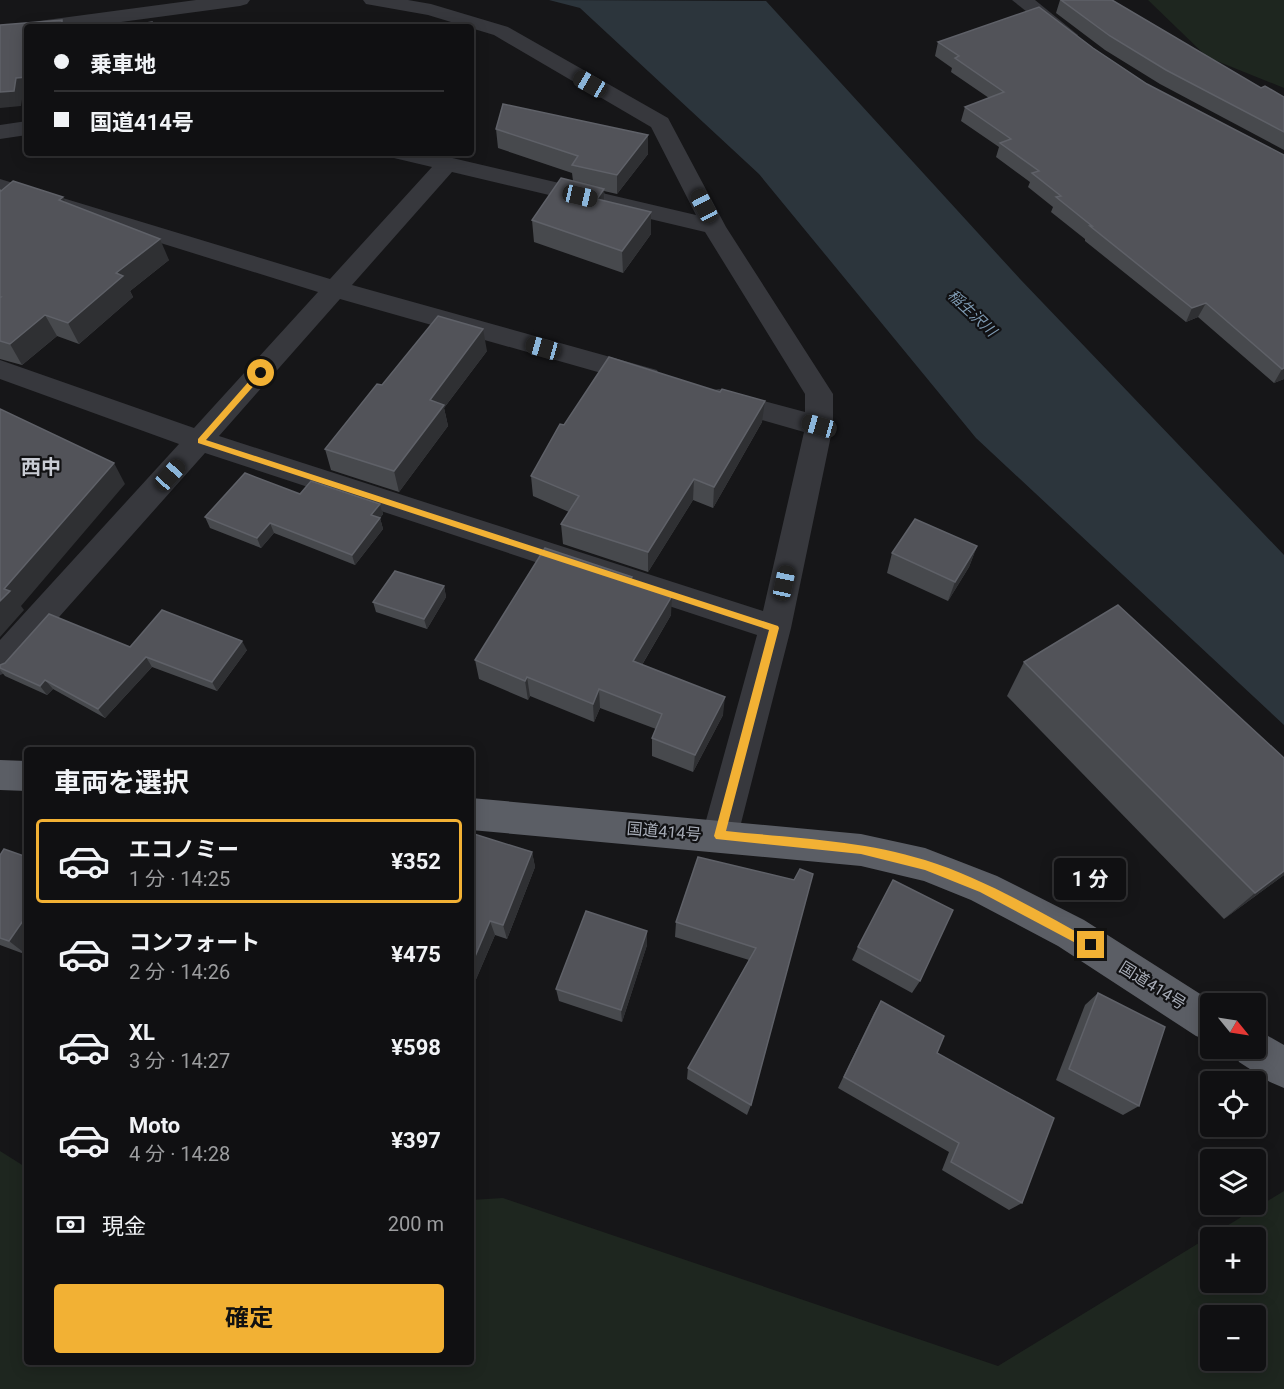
<!DOCTYPE html>
<html lang="ja">
<meta charset="utf-8">
<style>
body{margin:0;font-family:Roboto,"Noto Sans JP",sans-serif;background:#1e1e20;color:#f1f3f6;height:100vh;display:flex;flex-direction:column;font-size:22px;white-space:nowrap}
*{box-sizing:border-box;margin:0}
p{font-size:20px;color:#9c9d9f}
.icon{flex:none;width:33px;height:33px;fill:none;stroke:currentColor;stroke-width:2;stroke-linecap:round;stroke-linejoin:round}
.map{position:relative;flex:1;overflow:hidden}
.sheet{position:absolute;left:24px;top:747px;width:450px;height:618px;display:flex;flex-direction:column;background:#101012;border-radius:6px;box-shadow:0 3px 15px #0003,0 0 0 2px #303032}
.sheet>*{flex:none}
.banner{position:absolute;left:24px;top:24px;width:450px;height:132px;border-radius:6px;box-shadow:0 3px 15px #0003,0 0 0 2px #303032;display:grid;align-content:center;height:132px;padding:0 30px;background:#101012}
.needle{width:39px;rotate:120deg}
.buttons{position:absolute;left:1200px;top:993px;display:grid;gap:12px}
.buttons a{display:grid;place-items:center;width:66px;height:66px;border-radius:6px;background:#101012;box-shadow:0 3px 15px #0003,0 0 0 2px #303032;font-size:30px}
.end{position:absolute;width:27px;height:27px;margin:-14px;border:8px solid #f2b134;background:#111;box-shadow:0 0 0 3px #111}
.from{border-radius:50%}
.bubble{position:absolute;height:42px;border-radius:6px;background:#101012;box-shadow:0 3px 15px #0003,0 0 0 2px #303032;font-size:20px;font-weight:700;line-height:42px;text-align:center}
.car{position:absolute;width:18px;height:36px;margin:-18px -9px;border-radius:8px;box-shadow:0 0 4px 2px #0007;background:linear-gradient(#222 24%,#8ab4d8 0 40%,#222 0 76%,#8ab4d8 0 86%,#222 0)}
.banner b{display:flex;align-items:center;gap:21px;height:57px;font-size:22px}
.banner b+b{border-top:2px solid #303032}
.banner i{width:15px;height:15px;background:#f1f3f6}
ul{padding:0;list-style:none}
li{display:flex;align-items:center;gap:18px;height:84px;margin:0 12px 9px;padding:0 18px;border:3px solid transparent;border-radius:6px}
li div{flex:1}
li b{display:block;font-size:22px}
li em{font-style:normal;font-weight:700}
li.active{border-color:#f2b134}
li>.icon{width:54px;height:54px;stroke-width:1.5}
h2{padding:0 30px;font-size:27px;line-height:72px}
.pay{display:flex;align-items:center;gap:15px;height:66px;padding:0 30px;font-size:22px}
.pay p{margin-inline-start:auto}
.action{display:flex;gap:12px;margin-top:auto;padding:12px 30px}
.action a{flex:1;height:69px;border-radius:6px;background:#f2b134;color:#111;font-size:24px;font-weight:700;line-height:69px;text-align:center}
.map>svg:first-child{display:block}
.green{fill:#1e261f;fill-rule:evenodd}
.water{fill:#2c353c}
.lines{fill:none;stroke-linecap:round;stroke-linejoin:round}
.minor{fill:#37383d;fill-rule:evenodd}
.tertiary{fill:#37383d;fill-rule:evenodd}
.trunk{fill:#5b5e65;fill-rule:evenodd}
.wall{fill:#47494d}
.shaded-wall{fill:#2f3033}
.building{fill:#525359;stroke:#5f6168;stroke-width:1.5}
.route{fill:#f2b134}
.labels{text-anchor:middle;stroke-width:4.5;stroke-linejoin:round;paint-order:stroke}
.far-water-label{font-size:15px;font-style:italic;fill:#7f9bb3;stroke:#111113}
.street-label{font-size:16px;fill:#a8adb8;stroke:#111113}
.quarter-label{font-size:20px;font-weight:bold;fill:#c9ccd4;stroke:#111113}
</style>
<div class="map">
<svg width="1284" height="1389" viewBox="0 0 1284 1389">
<rect width="100%" height="100%" fill="#161618"/>
<g class="green">
<polygon points="1148,0 1284,0 1284,88 1207,57"/>
<path d="M 0,1151 L 27,1168 L 27,1362 L 471,1362 L 471,1200 L 503,1198 L 998,1366 L 1284,1191 L 1284,1389 L 0,1389 ZM 1210,1238 L 1256,1238 L 1256,1282 L 1210,1282 ZM 1210,1316 L 1256,1316 L 1256,1360 L 1210,1360 Z"/>
</g>
<polygon class="water" points="549,0 766,1 1020,279 1284,555 1284,725 976,438 759,174 580,8"/>
<g class="lines">
<g class="minor">
<polygon points="196,0 250,0 247,4 240,6 84,27 29,27 32,23 39,21"/>
<path d="M 363,0 L 408,0 L 431,4 L 508,27 L 668,118 L 726,227 L 833,394 L 833,426 L 791,628 L 738,835 L 733,846 L 720,851 L 707,846 L 702,835 L 757,635 L 205,453 L 11,671 L 0,675 L 0,640 L 179,444 L 0,379 L 0,360 L 194,428 L 318,292 L 0,193 L 0,179 L 330,279 L 432,167 L 394,158 L 391,153 L 431,153 L 696,215 L 651,127 L 494,35 L 428,15 L 366,4 ZM 452,172 L 705,232 L 805,394 L 805,412 L 719,389 L 709,391 L 705,398 L 709,405 L 804,432 L 763,611 L 219,436 L 340,299 L 647,386 L 657,384 L 660,377 L 657,370 L 352,285 Z"/>
<polygon points="27,121 27,135 0,139 0,125"/>
</g>
<polygon class="tertiary" points="1012,0 1035,0 1078,35 1075,39 1061,39"/>
<g class="trunk">
<polygon points="0,760 27,761 27,791 0,790"/>
<polygon points="471,798 861,834 925,848 997,876 1084,920 1216,1004 1210,1004 1210,1041 1196,1036 1058,946 971,900 924,881 861,866 471,830"/>
<polygon points="1256,1029 1284,1045 1284,1088 1270,1082 1239,1062 1233,1048 1256,1048"/>
</g>
</g>
<g class="wall">
<polygon points="1060,0 1112,0 1261,88 1284,97 1284,150 1160,84 1105,50 1056,13"/>
<polygon points="938,42 1093,48 1147,84 1282,155 1284,379 1274,383 1198,317 1186,322 1085,241 1085,239 1051,212 1053,207 1028,187 1030,182 996,157 999,147 961,121 965,107 989,98 951,72 952,68 935,56"/>
<polygon points="496,129 648,135 648,154 617,194 604,191 605,201 651,212 651,234 623,273 534,242 532,220 573,181 572,173 498,148"/>
<polygon points="0,190 66,203 169,260 130,291 133,297 79,344 57,336 22,365 0,359"/>
<polygon points="487,351 444,408 448,426 399,492 331,470 325,449 382,385"/>
<polygon points="762,422 713,508 693,500 648,572 563,544 561,524 569,512 533,496 531,476 564,425"/>
<polygon points="300,494 380,504 383,514 380,518 383,529 355,565 274,533 261,548 210,528 205,517"/>
<polygon points="977,546 969,567 948,601 887,573 892,553"/>
<polygon points="632,581 671,615 642,665 723,715 693,772 652,756 652,738 656,729 600,708 594,722 530,696 528,700 479,679 475,660"/>
<polygon points="444,586 446,597 427,629 376,612 373,602"/>
<polygon points="130,647 247,650 217,691 152,667 105,718 53,689 47,695 5,676 0,670 0,665"/>
<polygon points="1024,662 1284,758 1284,875 1224,919 1007,696"/>
<polygon points="471,841 532,852 535,867 507,939 495,935 471,991"/>
<polygon points="0,855 27,857 27,955 0,945"/>
<polygon points="794,880 751,1105 747,1115 687,1079 688,1068 749,960 675,937 676,922"/>
<polygon points="647,931 647,945 622,1022 559,1001 556,989"/>
<polygon points="858,947 920,981 912,993 852,960"/>
<polygon points="1098,993 1139,1106 1123,1115 1056,1080 1085,1005"/>
<polygon points="881,1001 937,1053 1022,1203 1009,1210 942,1170 949,1152 838,1088 874,1013"/>
</g>
<g class="shaded-wall">
<polygon points="27,77 27,93 23,93 21,106 0,108 0,92 16,78"/>
<polygon points="648,135 648,154 617,194 617,175"/>
<polygon points="604,189 605,211 597,199"/>
<polygon points="63,197 73,218 59,200"/>
<polygon points="651,212 651,234 623,273 622,251"/>
<polygon points="160,239 169,260 130,291 133,297 79,344 68,323 116,273"/>
<polygon points="1206,303 1198,317 1186,322 1192,308"/>
<polygon points="45,315 57,336 22,365 10,344"/>
<polygon points="483,329 487,351 444,408 448,426 399,492 394,471 430,400"/>
<polygon points="1284,368 1284,379 1274,383 1282,369"/>
<polygon points="765,401 762,422 713,508 714,487"/>
<polygon points="114,463 125,484 21,606 24,610 0,637 0,601 4,589"/>
<polygon points="694,479 693,500 648,572 648,552"/>
<polygon points="380,504 383,514 375,525 380,518 383,529 355,565 352,555 371,515"/>
<polygon points="270,523 274,533 261,548 257,538"/>
<polygon points="977,546 969,567 948,601 955,582"/>
<polygon points="444,586 446,597 427,629 424,619"/>
<polygon points="672,596 671,615 633,680 633,661"/>
<polygon points="242,641 247,650 217,691 212,682"/>
<polygon points="146,657 152,667 105,718 98,709"/>
<polygon points="527,677 530,696 528,700 525,681"/>
<polygon points="45,680 53,689 47,695 40,686"/>
<polygon points="599,689 600,708 594,722 593,704"/>
<polygon points="725,697 723,715 693,772 695,755"/>
<polygon points="532,852 535,867 507,939 503,925"/>
<polygon points="1284,871 1284,875 1224,919 1255,893"/>
<polygon points="27,915 27,955 9,941"/>
<polygon points="490,921 495,935 471,991 471,966"/>
<polygon points="647,931 647,945 622,1022 621,1010"/>
</g>
<g class="building">
<polygon points="1061,0 1112,0 1261,88 1265,86 1284,97 1284,132 1166,70 1110,36"/>
<polygon points="1039,7 1093,48 1147,84 1284,155 1284,368 1282,369 1206,303 1192,308 1090,226 1092,226 1056,197 1061,196 1032,173 1039,171 1000,143 1011,139 965,107 1004,92 955,58 959,56 938,42"/>
<polygon points="62,20 62,27 27,27 27,77 16,78 14,91 0,92 0,25"/>
<polygon points="152,22 152,27 119,27"/>
<polygon points="503,104 648,135 617,175 572,165 578,156 496,129"/>
<polygon points="561,178 604,189 597,199 651,212 622,251 532,220"/>
<polygon points="13,181 63,197 59,200 160,239 116,273 123,276 68,323 45,315 10,344 0,341 0,298 1,297 0,297 0,190 1,191"/>
<polygon points="438,316 483,329 430,400 444,405 394,471 325,449 377,384 382,385"/>
<polygon points="609,357 720,392 722,389 765,401 714,487 694,479 648,552 561,524 579,496 531,476 560,424 564,425"/>
<polygon points="0,409 114,463 4,589 10,591 0,601"/>
<polygon points="245,473 300,494 311,481 380,504 371,515 380,518 352,555 270,523 257,538 205,517"/>
<polygon points="915,519 977,546 955,582 892,553"/>
<polygon points="545,548 632,577 630,580 672,596 633,661 725,697 695,755 652,738 662,714 599,689 593,704 527,677 525,681 475,660"/>
<polygon points="395,571 444,586 424,619 373,602"/>
<polygon points="1118,605 1284,758 1284,871 1255,893 1024,662"/>
<polygon points="162,610 242,641 212,682 146,657 98,709 45,680 40,686 0,668 0,665 5,663 49,614 130,647"/>
<polygon points="474,834 532,852 503,925 490,921 471,966 471,841"/>
<polygon points="4,849 27,857 27,915 9,941 0,938 0,855"/>
<polygon points="698,857 794,880 800,869 813,874 751,1105 688,1068 756,948 676,922"/>
<polygon points="893,880 953,910 920,981 858,947"/>
<polygon points="586,911 647,931 621,1010 556,989"/>
<polygon points="1098,993 1165,1027 1139,1106 1069,1069"/>
<polygon points="881,1001 944,1036 937,1053 1054,1118 1022,1203 951,1162 959,1143 844,1077"/>
</g>
<path class="route" d="M 258,371 L 265,373 L 206,440 L 778,626 L 779,628 L 726,831 C 792,838 861,840 925,860 C 985,879 1040,912 1095,942 L 1095,949 L 1087,949 L 980,892 L 925,870 L 861,854 L 716,839 L 714,836 L 769,630 L 198,443 L 198,439 Z"/>
<g class="labels">
<g class="far-water-label">
<text transform="translate(972 313) rotate(43)" y="5">稲生沢川</text>
</g>
<g class="street-label">
<text transform="translate(664 831) rotate(5)" y="6">国道414号</text>
<text transform="translate(1153 985) rotate(32)" y="6">国道414号</text>
</g>
<g class="quarter-label">
<text x="41" y="474">西中</text>
</g>
</g>
</svg>
<div class="buttons">
<a><svg class="needle" viewBox="-14 -14 28 28"><path d="M0-13l5 13h-10z" fill="#e53935"/><path d="M0 13l5-13h-10z" fill="#9c9d9f"/></svg></a>
<a><svg class="icon" aria-label="locate" viewBox="0 0 24 24"><circle cx="12" cy="12" r="6"/><path d="M12 2v4M12 18v4M2 12h4M18 12h4"/></svg></a>
<a><svg class="icon" aria-label="layers" viewBox="0 0 24 24"><path d="M12 4l9 5-9 5-9-5zM3 14l9 5 9-5"/></svg></a>
<a>+</a>
<a>−</a>
</div>
<i class="end from" style="left:261px;top:373px"></i>
<i class="end" style="left:1091px;top:945px"></i>
<div class="bubble" style="left:1054px;top:858px;width:72px">1 分</div>
<i class="car" style="left:590px;top:84px;rotate:300deg"></i>
<i class="car" style="left:580px;top:196px;rotate:103deg"></i>
<i class="car" style="left:704px;top:206px;rotate:332deg"></i>
<i class="car" style="left:543px;top:348px;rotate:286deg"></i>
<i class="car" style="left:819px;top:426px;rotate:286deg"></i>
<i class="car" style="left:170px;top:475px;rotate:42deg"></i>
<i class="car" style="left:784px;top:583px;rotate:12deg"></i>
<div class="banner">
<b><i class="from"></i>乗車地</b>
<b><i></i>国道414号</b>
</div>
<section class="sheet">
<h2>車両を選択</h2>
<ul>
<li class="active"><svg class="icon" aria-label="car" viewBox="0 0 24 24"><path d="M5 17H2v-5l4-1 3-4h7l3 4 3 1v5h-3M9 17h6M6 11h13"/><circle cx="7" cy="17" r="2"/><circle cx="17" cy="17" r="2"/></svg><div><b>エコノミー</b><p>1 分 · 14:25</p></div><em>¥352</em></li>
<li><svg class="icon" aria-label="car" viewBox="0 0 24 24"><path d="M5 17H2v-5l4-1 3-4h7l3 4 3 1v5h-3M9 17h6M6 11h13"/><circle cx="7" cy="17" r="2"/><circle cx="17" cy="17" r="2"/></svg><div><b>コンフォート</b><p>2 分 · 14:26</p></div><em>¥475</em></li>
<li><svg class="icon" aria-label="car" viewBox="0 0 24 24"><path d="M5 17H2v-5l4-1 3-4h7l3 4 3 1v5h-3M9 17h6M6 11h13"/><circle cx="7" cy="17" r="2"/><circle cx="17" cy="17" r="2"/></svg><div><b>XL</b><p>3 分 · 14:27</p></div><em>¥598</em></li>
<li><svg class="icon" aria-label="car" viewBox="0 0 24 24"><path d="M5 17H2v-5l4-1 3-4h7l3 4 3 1v5h-3M9 17h6M6 11h13"/><circle cx="7" cy="17" r="2"/><circle cx="17" cy="17" r="2"/></svg><div><b>Moto</b><p>4 分 · 14:28</p></div><em>¥397</em></li>
</ul>
<div class="pay"><svg class="icon" aria-label="cash" viewBox="0 0 24 24"><path d="M3 7h18v10H3z"/><circle cx="12" cy="12" r="2"/></svg>現金<p>200 m</p></div>
<div class="action"><a>確定</a></div>
</section>
</div>
